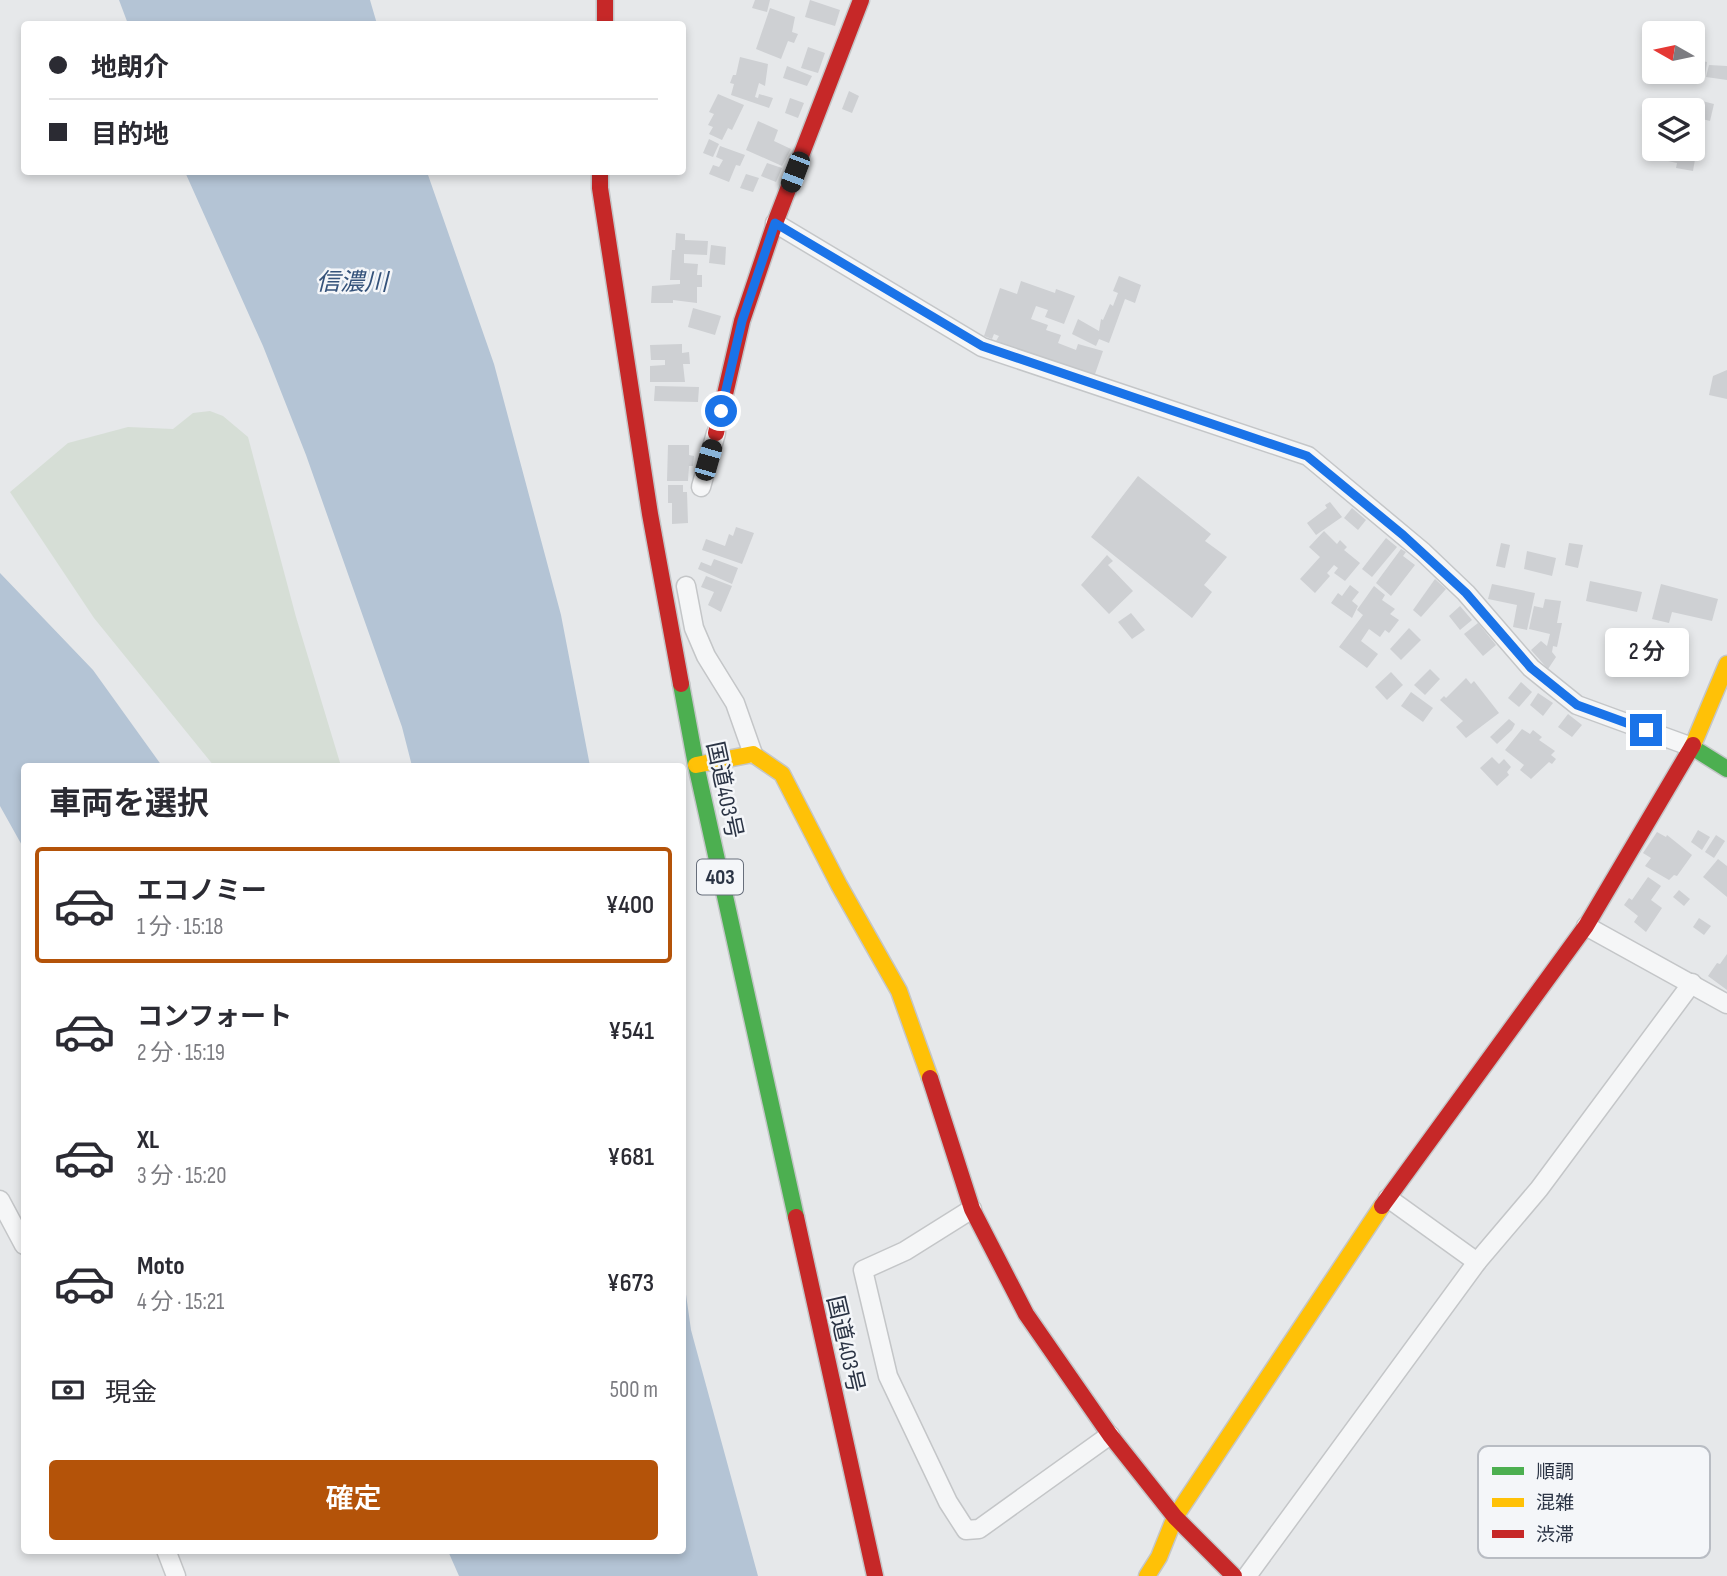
<!DOCTYPE html>
<html lang="ja">
<meta charset="utf-8">
<style>
body{margin:0;font-family:"Sofia Sans Condensed","Noto Sans JP",sans-serif;background:#f7f7f7;color:#2b2b33;height:100vh;display:flex;flex-direction:column;font-size:26px;white-space:nowrap}
*{box-sizing:border-box;margin:0}
p{font-size:23px;color:#7c7c81}
.icon{flex:none;width:38px;height:38px;fill:none;stroke:currentColor;stroke-width:2;stroke-linecap:round;stroke-linejoin:round}
.map{position:relative;flex:1;overflow:hidden}
.sheet{position:absolute;left:21px;top:763px;width:665px;height:791px;display:flex;flex-direction:column;background:#fff;border-radius:7px;box-shadow:0 4px 10px #0003}
.sheet>*{flex:none}
.top-card{position:absolute;left:21px;top:21px;width:665px;height:154px;border-radius:7px;box-shadow:0 4px 10px #0003;display:grid;align-content:center;height:154px;padding:0 28px;background:#fff}
.needle{width:46px;rotate:279deg}
.buttons{position:absolute;left:1642px;top:21px;display:grid;gap:14px}
.buttons a{display:grid;place-items:center;width:63px;height:63px;border-radius:7px;background:#fff;box-shadow:0 4px 10px #0003;font-size:35px}
.end{position:absolute;width:32px;height:32px;margin:-16px;border:9px solid #1a73e8;background:#fff;box-shadow:0 0 0 4px #fff}
.from{border-radius:50%}
.bubble{position:absolute;height:49px;border-radius:7px;background:#fff;box-shadow:0 4px 10px #0003;font-size:23px;font-weight:600;line-height:49px;text-align:center}
.car{position:absolute;width:21px;height:42px;margin:-21px -10px;border-radius:9px;box-shadow:0 0 5px 2px #0007;background:linear-gradient(#222 24%,#8ab4d8 0 40%,#222 0 76%,#8ab4d8 0 86%,#222 0)}
.top-card b{display:flex;align-items:center;gap:24px;height:66px;font-size:26px}
.top-card b+b{border-top:2px solid #e1e1e2}
.top-card i{width:18px;height:18px;background:#2b2b33}
ul{padding:0;list-style:none}
li{display:flex;align-items:center;gap:21px;height:116px;margin:0 14px 10px;padding:0 14px;border:4px solid transparent;border-radius:7px}
li div{flex:1}
li b{display:block;font-size:26px}
li em{font-style:normal;font-weight:600}
li.selected{border-color:#b45309}
li>.icon{width:63px;height:63px;stroke-width:1.5}
h2{padding:0 28px;font-size:32px;line-height:84px}
.pay{display:flex;align-items:center;gap:18px;height:77px;padding:0 28px;font-size:26px}
.pay p{margin-inline-start:auto}
.primary-button{display:flex;gap:14px;margin-top:auto;padding:14px 28px}
.primary-button a{flex:1;height:80px;border-radius:7px;background:#b45309;color:#fff;font-size:28px;font-weight:600;line-height:80px;text-align:center}
.map>svg:first-child{display:block}
.green{fill:#d6ded6}
.water{fill:#b4c4d5}
.building{fill:#ced0d3}
.lines{fill:none;stroke-linecap:round;stroke-linejoin:round}
.street-casing{stroke:#c4c6c8;stroke-width:21}
.fast-casing{stroke:#c4c6c8;stroke-width:19}
.slow-casing{stroke:#c4c6c8;stroke-width:19}
.jam-casing{stroke:#c4c6c8;stroke-width:19}
.street{stroke:#f5f6f7;stroke-width:18}
.fast{stroke:#4caf50;stroke-width:16}
.slow{stroke:#ffc107;stroke-width:16}
.jam{stroke:#c62828;stroke-width:16}
.route{stroke:#1a73e8;stroke-width:9}
.labels{text-anchor:middle;stroke-width:5;stroke-linejoin:round;paint-order:stroke}
.shield{fill:#f4f6f9;stroke:#676e7b;stroke-width:2}
.shield-label{font-size:21px;font-weight:bold;fill:#2b3445}
.street-label{font-size:23px;fill:#2b3445;stroke:#f4f6f9}
.water-label{font-size:24px;font-style:italic;fill:#34527a;stroke:#f4f6f9}
.key{fill:#f4f6f9;stroke:#b8bcc3;stroke-width:2}
.key-label{font-size:19px;fill:#2b3445}
</style>
<div class="map">
<svg width="1727" height="1576" viewBox="0 0 1727 1576">
<rect width="100%" height="100%" fill="#e6e8ea"/>
<polygon class="green" points="210,411 223,416 248,437 296,617 341,766 214,766 94,618 10,492 68,443 128,427 173,429 193,413"/>
<g class="water">
<polygon points="119,0 370,0 377,24 128,24"/>
<polygon points="185,172 427,172 494,364 561,615 590,766 412,766 402,727 306,455 263,346"/>
<polygon points="0,573 93,670 162,766 24,766 24,849 0,806"/>
<polygon points="683,1273 691,1330 758,1576 459,1576 448,1551 682,1550"/>
</g>
<g class="building">
<polygon points="755,0 770,0 767,12 752,8"/>
<polygon points="810,0 840,10 835,26 805,17"/>
<polygon points="770,8 795,17 792,32 798,34 794,43 788,41 781,59 756,49"/>
<polygon points="808,47 825,53 818,73 801,68"/>
<polygon points="740,57 768,64 765,86 759,83 755,97 758,98 759,94 773,98 769,108 731,95 734,84 730,83 733,75 736,75"/>
<polygon points="1692,59 1707,62 1705,76 1686,73 1692,72"/>
<polygon points="1709,65 1727,66 1727,80 1706,77"/>
<polygon points="787,66 812,76 807,86 783,78"/>
<polygon points="849,91 859,96 852,113 842,109"/>
<polygon points="718,94 744,105 732,130 728,128 722,140 709,134 713,127 708,125 714,114 709,112"/>
<polygon points="790,98 804,103 798,118 785,113"/>
<polygon points="1702,101 1714,104 1710,121 1698,118"/>
<polygon points="758,121 778,130 774,141 791,149 782,166 746,150"/>
<polygon points="709,139 719,144 713,157 703,153"/>
<polygon points="1692,141 1698,142 1693,171 1676,168 1677,163 1659,159 1661,152 1658,149 1692,149"/>
<polygon points="720,146 745,155 740,166 736,165 729,182 709,174 713,165 719,167 723,160 716,157"/>
<polygon points="767,163 782,168 776,182 761,176"/>
<polygon points="746,174 759,178 753,192 740,188"/>
<polygon points="676,233 685,234 685,240 708,241 707,255 684,254 684,263 698,264 697,275 702,275 702,287 697,287 697,303 673,300 673,303 651,303 652,286 680,284 680,280 670,280 672,250 675,250"/>
<polygon points="711,245 726,247 725,265 709,263"/>
<polygon points="1119,276 1141,285 1135,303 1125,299 1109,343 1099,339 1096,346 1072,334 1078,319 1099,331 1101,319 1103,320 1110,304 1113,306 1118,293 1113,291"/>
<polygon points="1021,281 1055,293 1056,289 1075,296 1064,324 1045,317 1048,310 1036,306 1031,319 1048,325 1046,330 1061,335 1058,343 1076,350 1078,344 1103,351 1094,377 996,341 999,336 994,334 992,339 984,336 1000,288 1017,294"/>
<polygon points="693,308 721,316 715,335 688,327"/>
<polygon points="682,344 682,353 689,352 690,364 683,364 685,382 650,382 650,366 665,365 665,360 651,360 650,345"/>
<polygon points="1727,370 1727,399 1709,395 1713,376"/>
<polygon points="655,386 699,387 698,402 654,401"/>
<polygon points="668,445 689,445 689,455 694,456 693,466 689,466 688,481 667,481"/>
<polygon points="1138,476 1211,534 1205,541 1227,557 1204,585 1212,592 1192,618 1091,537"/>
<polygon points="668,485 683,485 683,492 687,492 688,523 672,524 672,503 668,503"/>
<polygon points="1330,502 1342,517 1316,535 1307,523 1327,508 1325,505"/>
<polygon points="1352,508 1366,520 1358,530 1344,518"/>
<polygon points="736,527 754,533 742,564 702,550 706,539 725,546 729,534 733,536"/>
<polygon points="1324,531 1337,544 1340,540 1347,547 1344,550 1360,563 1345,581 1334,573 1338,568 1334,565 1327,573 1330,576 1315,593 1300,579 1320,557 1309,547"/>
<polygon points="1386,538 1397,547 1372,577 1362,569"/>
<polygon points="1501,543 1510,545 1505,568 1496,566"/>
<polygon points="1569,543 1583,545 1578,568 1565,565"/>
<polygon points="1401,549 1406,552 1403,556 1415,565 1391,596 1376,583"/>
<polygon points="1527,551 1556,558 1552,576 1524,569"/>
<polygon points="1107,555 1113,561 1108,565 1133,591 1109,614 1081,585"/>
<polygon points="714,559 738,568 732,584 698,569 701,562 711,566"/>
<polygon points="706,576 732,586 721,612 708,605 714,592 701,587"/>
<polygon points="1435,579 1446,589 1421,617 1413,610"/>
<polygon points="1590,581 1642,592 1637,612 1586,601"/>
<polygon points="1492,584 1535,593 1527,630 1513,627 1517,605 1488,599"/>
<polygon points="1661,584 1718,599 1712,621 1672,612 1669,623 1652,619"/>
<polygon points="1350,585 1359,592 1352,601 1358,606 1352,618 1331,603 1338,593 1342,596"/>
<polygon points="1374,586 1385,595 1382,600 1395,609 1390,614 1399,620 1389,633 1385,630 1380,637 1369,629 1361,641 1378,654 1367,668 1339,647 1363,615 1357,610"/>
<polygon points="1545,599 1561,601 1557,623 1562,623 1557,647 1553,646 1552,652 1556,657 1548,669 1531,650 1541,641 1547,646 1550,634 1529,629 1534,606 1543,608"/>
<polygon points="1460,606 1472,620 1460,630 1449,616"/>
<polygon points="1131,613 1145,630 1132,639 1118,622"/>
<polygon points="1478,623 1496,645 1483,656 1464,634"/>
<polygon points="1409,628 1421,640 1401,660 1390,649"/>
<polygon points="1430,669 1440,679 1425,695 1414,685"/>
<polygon points="1391,672 1403,685 1387,700 1375,687"/>
<polygon points="1466,678 1471,684 1474,681 1499,713 1466,738 1456,727 1463,721 1440,700 1444,696 1446,698"/>
<polygon points="1521,682 1532,692 1519,707 1508,698"/>
<polygon points="1411,692 1433,708 1423,722 1401,706"/>
<polygon points="1538,693 1553,703 1543,716 1530,705"/>
<polygon points="1568,714 1582,725 1572,737 1558,727"/>
<polygon points="1509,719 1515,724 1512,730 1497,744 1490,737"/>
<polygon points="1522,729 1530,734 1533,730 1542,737 1539,740 1555,751 1551,755 1556,759 1552,764 1549,762 1531,779 1520,770 1524,765 1505,750"/>
<polygon points="1492,757 1499,764 1504,759 1511,767 1507,772 1509,775 1497,786 1480,768"/>
<polygon points="1698,830 1710,837 1702,850 1691,842"/>
<polygon points="1657,832 1666,837 1667,835 1692,855 1677,876 1674,875 1669,880 1645,866 1651,858 1643,853"/>
<polygon points="1716,835 1725,841 1714,858 1705,852"/>
<polygon points="1718,859 1727,866 1727,897 1703,877"/>
<polygon points="1648,877 1661,886 1651,900 1662,908 1646,932 1634,922 1638,916 1624,905 1629,898 1632,900"/>
<polygon points="1679,890 1690,899 1684,906 1673,897"/>
<polygon points="1699,918 1711,926 1704,935 1693,927"/>
<polygon points="1727,954 1727,990 1708,976 1717,963 1720,964"/>
</g>
<g class="lines">
<g class="street-casing">
<g id="street">
<polyline points="775,223 982,347 1308,456 1423,552 1466,593 1531,668 1577,705 1692,747"/>
<polyline points="701,487 716,433"/>
<polyline points="686,586 694,628 706,656 735,703 753,754"/>
<polyline points="1586,926 1727,1004"/>
<polyline points="1388,1198 1477,1262"/>
<polyline points="0,1200 24,1245"/>
<polyline points="972,1209 905,1251 863,1270 888,1376 948,1502 966,1530 979,1529 1110,1435"/>
<polyline points="166,1550 176,1576"/>
<polyline points="1247,1576 1477,1262 1539,1189 1692,983"/>
</g>
</g>
<g class="fast-casing">
<g id="fast">
<polyline points="681,684 696,765 796,1217"/>
<polyline points="1692,747 1727,769"/>
</g>
</g>
<g class="slow-casing">
<g id="slow">
<polyline points="1693,745 1727,664"/>
<polyline points="696,765 753,754 782,774 839,885 899,991 930,1078"/>
<polyline points="1147,1576 1159,1557 1175,1517 1382,1206"/>
</g>
</g>
<g class="jam-casing">
<g id="jam">
<polyline points="605,0 605,24"/>
<polyline points="600,172 600,188 650,514 681,684"/>
<polyline points="716,433 742,321 775,223 861,0"/>
<polyline points="930,1078 972,1209 1026,1314 1110,1435 1175,1517 1234,1576"/>
<polyline points="1382,1206 1586,926 1693,745"/>
<polyline points="796,1217 875,1576"/>
</g>
</g>
<use href="#street" class="street"/>
<use href="#fast" class="fast"/>
<use href="#slow" class="slow"/>
<use href="#jam" class="jam"/>
</g>
<g class="lines">
<polyline class="route" points="721,411 742,321 775,223 982,346 1307,456 1403,535 1466,593 1531,668 1577,705 1646,730"/>
</g>
<g class="labels">
<rect class="shield" x="697" y="859.5" width="46" height="35" rx="5"/>
<g class="shield-label">
<text x="720" y="884">403</text>
</g>
<g class="street-label">
<text transform="translate(725 790) rotate(78)" y="8">国道403号</text>
<text transform="translate(846 1344) rotate(77)" y="8">国道403号</text>
</g>
<g class="water-label">
<text x="352" y="290">信濃川</text>
</g>
</g>
<rect x="1478" y="1446" width="232" height="112" rx="10" class="key"/>
<rect x="1492" y="1467" width="32" height="8" fill="#4caf50"/>
<rect x="1492" y="1498" width="32" height="9" fill="#ffc107"/>
<rect x="1492" y="1530" width="32" height="8" fill="#c62828"/>
<g class="key-label">
<text x="1536" y="1478">順調</text>
<text x="1536" y="1509">混雑</text>
<text x="1536" y="1541">渋滞</text>
</g>
</svg>
<div class="buttons">
<a><svg class="needle" viewBox="-14 -14 28 28"><path d="M0-13l5 13h-10z" fill="#e53935"/><path d="M0 13l5-13h-10z" fill="#7c7c81"/></svg></a>
<a><svg class="icon" aria-label="layers" viewBox="0 0 24 24"><path d="M12 4l9 5-9 5-9-5zM3 14l9 5 9-5"/></svg></a>
</div>
<i class="end from" style="left:721px;top:411px"></i>
<i class="end" style="left:1646px;top:730px"></i>
<div class="bubble" style="left:1605px;top:628px;width:84px">2 分</div>
<i class="car" style="left:795px;top:172px;rotate:201deg"></i>
<i class="car" style="left:708px;top:460px;rotate:16deg"></i>
<div class="top-card">
<b><i class="from"></i>地朗介</b>
<b><i></i>目的地</b>
</div>
<section class="sheet">
<h2>車両を選択</h2>
<ul>
<li class="selected"><svg class="icon" aria-label="car" viewBox="0 0 24 24"><path d="M5 17H2v-5l4-1 3-4h7l3 4 3 1v5h-3M9 17h6M6 11h13"/><circle cx="7" cy="17" r="2"/><circle cx="17" cy="17" r="2"/></svg><div><b>エコノミー</b><p>1 分 · 15:18</p></div><em>¥400</em></li>
<li><svg class="icon" aria-label="car" viewBox="0 0 24 24"><path d="M5 17H2v-5l4-1 3-4h7l3 4 3 1v5h-3M9 17h6M6 11h13"/><circle cx="7" cy="17" r="2"/><circle cx="17" cy="17" r="2"/></svg><div><b>コンフォート</b><p>2 分 · 15:19</p></div><em>¥541</em></li>
<li><svg class="icon" aria-label="car" viewBox="0 0 24 24"><path d="M5 17H2v-5l4-1 3-4h7l3 4 3 1v5h-3M9 17h6M6 11h13"/><circle cx="7" cy="17" r="2"/><circle cx="17" cy="17" r="2"/></svg><div><b>XL</b><p>3 分 · 15:20</p></div><em>¥681</em></li>
<li><svg class="icon" aria-label="car" viewBox="0 0 24 24"><path d="M5 17H2v-5l4-1 3-4h7l3 4 3 1v5h-3M9 17h6M6 11h13"/><circle cx="7" cy="17" r="2"/><circle cx="17" cy="17" r="2"/></svg><div><b>Moto</b><p>4 分 · 15:21</p></div><em>¥673</em></li>
</ul>
<div class="pay"><svg class="icon" aria-label="cash" viewBox="0 0 24 24"><path d="M3 7h18v10H3z"/><circle cx="12" cy="12" r="2"/></svg>現金<p>500 m</p></div>
<div class="primary-button"><a>確定</a></div>
</section>
</div>
